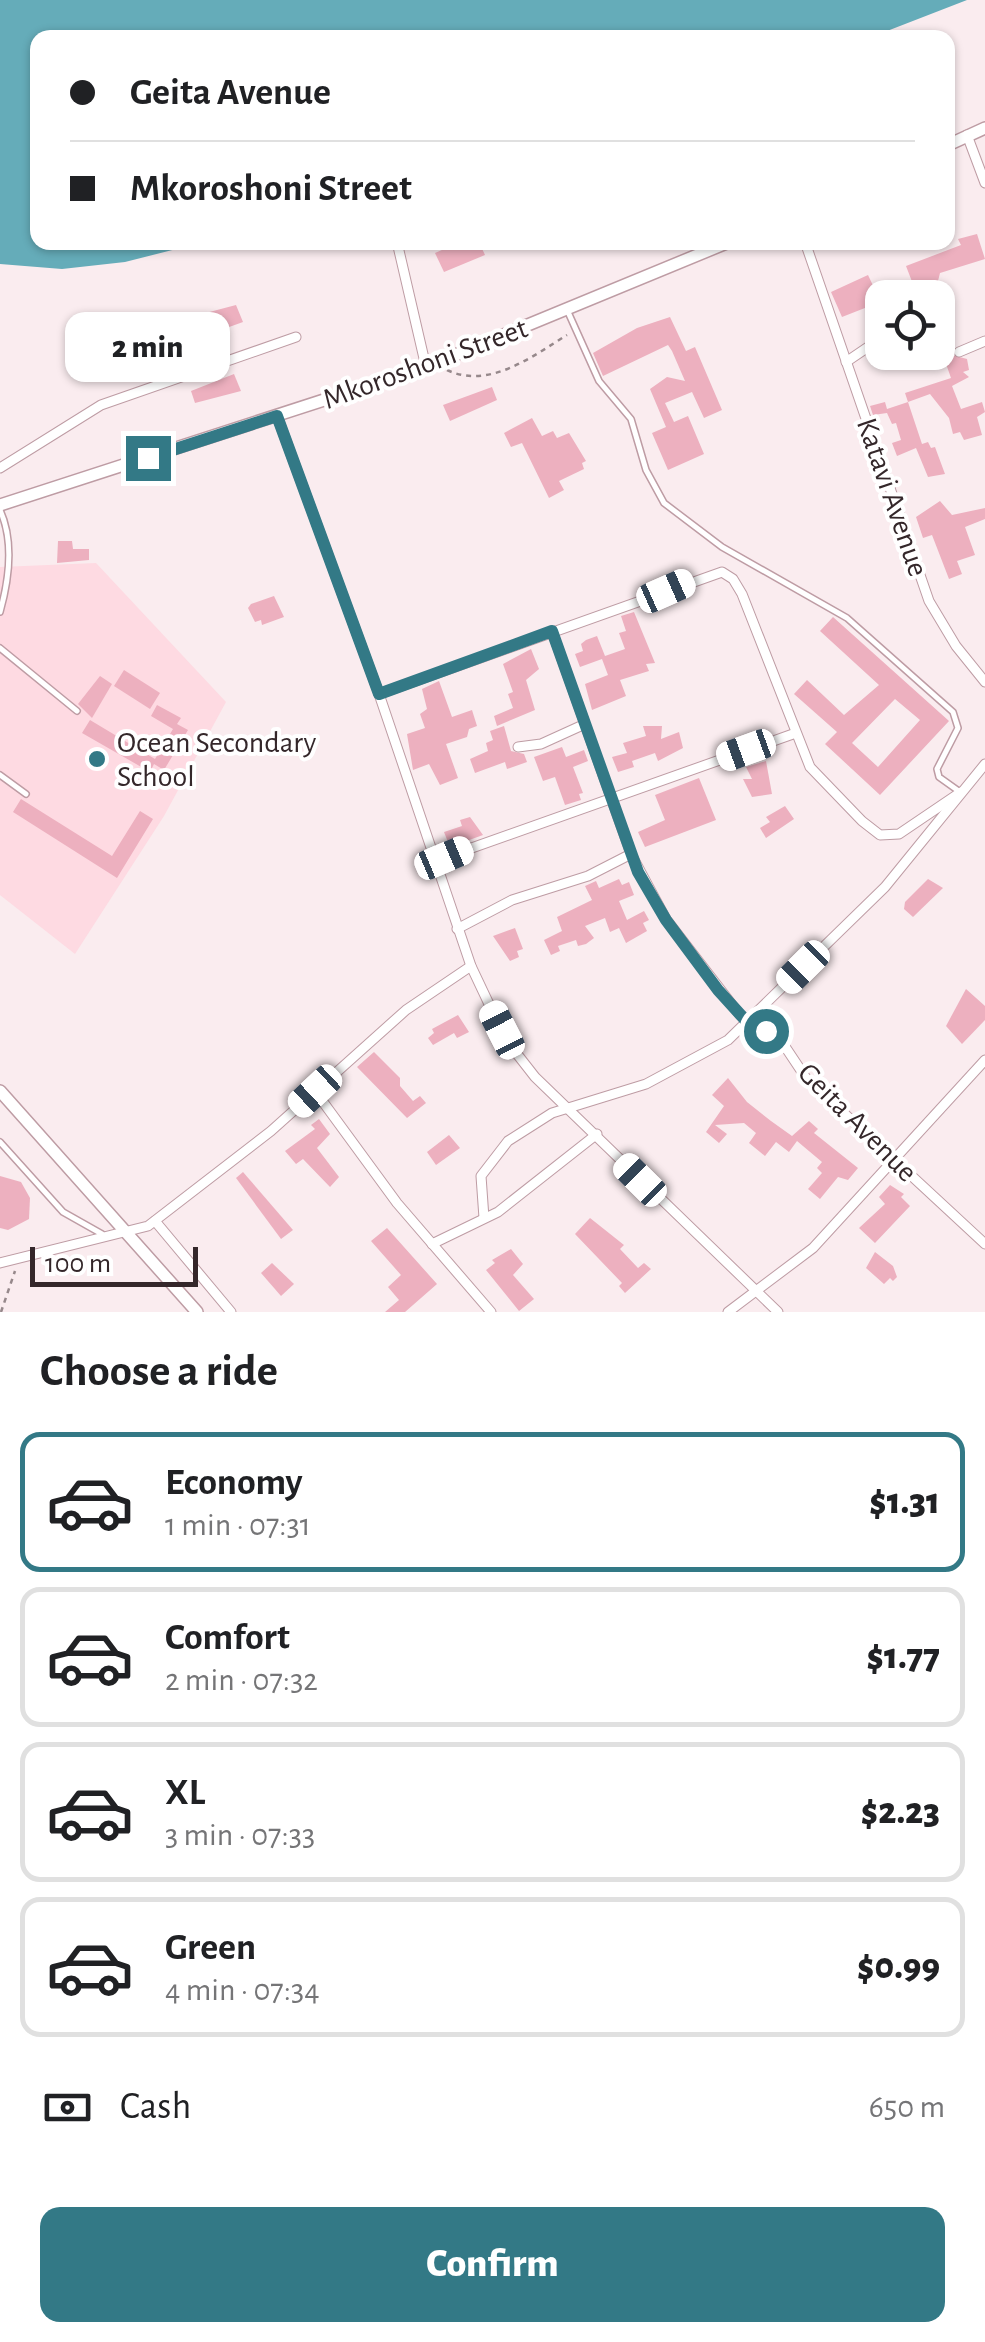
<!DOCTYPE html>
<meta charset="utf-8">
<style>
body{margin:0;font-family:"Alegreya Sans",sans-serif;background:#f6f6f6;color:#202124;height:100vh;display:flex;flex-direction:column;font-size:38px;white-space:nowrap}
*{box-sizing:border-box;margin:0}
p{font-size:32px;color:#757577}
.icon{flex:none;width:55px;height:55px;fill:none;stroke:currentColor;stroke-width:2;stroke-linecap:round;stroke-linejoin:round}
.map{position:relative;height:1312px;overflow:hidden}
.details{display:flex;flex-direction:column;background:#fff;flex:1}
.details>*{flex:none}
.guide{position:absolute;left:30px;top:30px;width:925px;height:220px;border-radius:20px;box-shadow:0 2px 8px #0004;display:grid;align-content:center;height:220px;padding:0 40px;background:#fff}
.tools{position:absolute;left:865px;top:280px;display:grid;gap:20px}
.tools a{display:grid;place-items:center;width:90px;height:90px;border-radius:20px;background:#fff;box-shadow:0 2px 8px #0004;font-size:50px}
.scale{position:absolute;left:30px;bottom:25px;width:168px;box-sizing:border-box;padding-left:10px;border:5px solid #34272a;border-top:0;font-size:28px;line-height:35px;white-space:nowrap;color:#34272a;-webkit-text-stroke:8px #fff;paint-order:stroke}
.end{position:absolute;width:45px;height:45px;margin:-22px;border:12px solid #337986;background:#fff;box-shadow:0 0 0 5px #fff}
.from{border-radius:50%}
.bubble{position:absolute;height:70px;border-radius:20px;background:#fff;box-shadow:0 2px 8px #0004;font-size:32px;font-weight:800;line-height:70px;text-align:center}
.car{position:absolute;width:30px;height:60px;margin:-30px -15px;border-radius:12px;box-shadow:0 0 8px 2px #0007;background:linear-gradient(#fff 24%,#345 0 40%,#fff 0 76%,#345 0 86%,#fff 0)}
.guide b{display:flex;align-items:center;gap:35px;height:95px;font-size:38px}
.guide b+b{border-top:2px solid #e0e0e0}
.guide i{width:25px;height:25px;background:#202124}
ul{padding:0;list-style:none}
li{display:flex;align-items:center;gap:30px;height:140px;margin:0 20px 15px;padding:0 20px;border:5px solid #e0e0e0;border-radius:20px}
li div{flex:1}
li b{display:block;font-size:38px}
li em{font-style:normal;font-weight:800}
li.current{border-color:#337986}
li>.icon{width:90px;height:90px;stroke-width:1.5}
h2{padding:0 40px;font-size:45px;line-height:120px}
.pay{display:flex;align-items:center;gap:25px;height:110px;padding:0 40px;font-size:38px}
.pay p{margin-inline-start:auto}
.button{display:flex;gap:20px;margin-top:auto;padding:20px 40px}
.button a{flex:1;height:115px;border-radius:20px;background:#337986;color:#fff;font-size:40px;font-weight:800;line-height:115px;text-align:center}
.map>svg:first-child{display:block}
.built{fill:#fedae2}
.water{fill:#65acb9}
.building{fill:#edb0bf;fill-rule:evenodd}
.lines{fill:none;stroke-linecap:round;stroke-linejoin:round}
.service-casing{stroke:#be9ca4;stroke-width:8}
.minor-casing{stroke:#be9ca4;stroke-width:11}
.tertiary-casing{stroke:#be9ca4;stroke-width:14}
.path{stroke:#96888b;stroke-width:2.5;stroke-dasharray:5 5;stroke-linecap:butt}
.service{stroke:#fff;stroke-width:5}
.minor{stroke:#fff;stroke-width:9}
.tertiary{stroke:#fff;stroke-width:11}
.route{stroke:#337986;stroke-width:12}
.poi-dot{fill:#337986;stroke:#fff;stroke-width:4}
.labels{text-anchor:middle;stroke-width:8;stroke-linejoin:round;paint-order:stroke}
.street-label{font-size:30px;fill:#34272a;stroke:#fff}
.poi-label{font-size:30px;fill:#34272a;stroke:#fff;text-anchor:start}
</style>
<div class="map">
<svg width="985" height="1312" viewBox="0 0 985 1312">
<rect width="100%" height="100%" fill="#faecef"/>
<polygon class="built" points="96,563 226,702 164,816 75,954 0,895 0,567"/>
<polygon class="water" points="0,0 967,0 869,38 38,38 38,242 200,243 125,262 62,269 0,264"/>
<g class="building">
<polygon points="977,234 985,259 940,273 937,285 916,292 906,266 961,245 958,239"/>
<polygon points="460,242 479,242 485,255 444,272 435,253"/>
<polygon points="868,275 878,296 882,294 882,340 878,310 870,306 842,317 831,292"/>
<polygon points="236,305 243,322 196,339 190,324 200,320 198,315"/>
<polygon points="670,317 686,351 695,347 722,410 704,418 692,392 665,403 674,422 688,416 704,454 668,470 652,433 666,427 650,389 667,377 685,381 672,351 668,345 603,376 593,353 637,328"/>
<polygon points="154,333 155,337 164,333 174,349 156,359 142,338"/>
<polygon points="952,355 967,359 969,370 963,372 969,377 952,386 961,409 982,402 985,412 977,417 982,435 964,440 960,432 953,434 949,418 930,394 908,402 905,393 951,378 944,358"/>
<polygon points="234,374 241,391 195,403 191,391"/>
<polygon points="492,387 497,400 450,421 443,405"/>
<polygon points="885,402 887,409 908,402 922,444 928,442 931,448 935,447 945,474 928,477 916,448 897,456 892,443 901,440 896,423 892,424 887,413 873,415 870,406"/>
<polygon points="532,418 542,436 553,431 557,438 569,433 586,461 582,463 584,469 559,481 564,490 549,498 522,443 511,447 504,433"/>
<polygon points="940,501 952,515 985,508 985,519 965,527 975,555 957,561 962,574 949,579 932,535 923,538 916,517"/>
<polygon points="58,541 72,541 73,549 89,549 89,560 57,563"/>
<polygon points="274,596 284,617 262,625 261,620 255,622 248,608 251,604"/>
<polygon points="634,612 655,663 646,664 649,671 620,680 626,696 592,710 585,684 608,675 602,659 580,667 575,654 583,651 581,644 586,640 597,636 605,656 625,649 619,633 626,631 621,616"/>
<path d="M 833,617 L 949,721 L 880,795 L 825,744 L 837,732 L 794,694 L 807,680 L 844,715 L 879,685 L 820,631 ZM 895,699 L 920,720 L 878,767 L 852,743 Z"/>
<polygon points="531,649 539,669 526,680 535,710 497,726 494,716 513,708 508,694 513,692 503,664"/>
<polygon points="124,670 160,693 150,709 114,686"/>
<polygon points="100,676 112,684 92,718 78,704"/>
<polygon points="439,681 452,717 472,710 477,726 469,729 467,737 446,744 458,778 440,785 429,764 413,770 407,734 425,728 420,714 427,709 422,689"/>
<polygon points="157,705 181,718 177,724 188,730 164,770 154,764 150,772 82,733 90,720 155,759 173,729 151,716"/>
<polygon points="504,726 511,751 524,754 527,762 507,769 505,762 475,773 470,759 488,751 486,743 493,740 490,731"/>
<polygon points="643,726 662,726 661,739 679,732 683,748 658,761 655,753 632,761 634,767 618,772 612,757 627,753 623,743 646,736"/>
<polygon points="562,747 566,757 584,750 588,761 573,767 583,793 579,794 581,800 565,805 555,777 543,781 534,757"/>
<polygon points="766,761 772,794 752,797 743,779 752,779 746,767"/>
<polygon points="699,778 716,820 645,847 638,832 665,820 655,795"/>
<polygon points="21,799 112,856 140,811 153,819 117,878 13,812"/>
<polygon points="785,806 794,819 766,838 760,828 770,822 766,817"/>
<polygon points="470,817 483,835 450,847 444,832 462,826 460,820"/>
<polygon points="619,879 622,885 629,882 634,895 619,901 627,920 644,911 649,920 643,923 647,931 626,943 619,928 610,932 605,918 585,926 594,938 586,944 578,946 576,940 558,946 560,951 551,955 544,940 562,931 557,917 592,900 585,886 596,881 599,888"/>
<polygon points="928,879 943,888 913,917 904,909 905,902"/>
<polygon points="515,928 523,949 517,951 519,957 510,961 493,936"/>
<polygon points="966,989 985,1006 985,1020 962,1044 946,1026"/>
<polygon points="458,1015 469,1032 457,1038 454,1033 433,1045 428,1038 434,1033 432,1029"/>
<polygon points="374,1052 400,1078 400,1086 413,1101 420,1096 426,1103 407,1118 357,1067"/>
<polygon points="728,1078 747,1102 771,1121 792,1136 809,1121 818,1129 814,1133 858,1168 848,1180 838,1177 820,1199 808,1189 822,1173 817,1168 822,1162 797,1141 789,1152 776,1142 765,1156 749,1143 756,1133 744,1123 715,1125 727,1134 719,1143 706,1132 724,1106 712,1095"/>
<polygon points="319,1119 330,1134 317,1148 339,1177 330,1187 303,1159 296,1164 285,1151 315,1129 311,1125"/>
<polygon points="449,1135 460,1148 436,1165 427,1152"/>
<polygon points="243,1172 293,1230 281,1239 236,1178"/>
<polygon points="0,1176 21,1182 30,1198 29,1219 8,1230 0,1228"/>
<polygon points="890,1185 904,1194 901,1197 910,1206 875,1243 859,1228 885,1204 879,1197"/>
<polygon points="590,1218 624,1245 620,1249 638,1268 644,1263 651,1269 625,1293 619,1286 622,1283 575,1234"/>
<polygon points="387,1228 437,1284 405,1312 385,1312 399,1300 388,1287 401,1275 371,1241"/>
<polygon points="511,1249 523,1264 513,1275 534,1299 519,1311 486,1270 495,1263 492,1260"/>
<polygon points="875,1252 893,1266 897,1277 893,1281 890,1278 884,1284 866,1268"/>
<polygon points="272,1263 294,1284 281,1296 261,1273"/>
</g>
<g class="lines">
<g class="service-casing">
<g id="service">
<polyline points="568,312 599,381 631,419 646,470 664,503 722,547 847,618 953,712 958,728 937,769 939,777 960,792"/>
<path d="M 0,510 C 14,541 9,580 0,612"/>
<polyline points="0,648 77,711"/>
<polyline points="0,775 26,794"/>
<polyline points="0,1142 63,1212 102,1234"/>
</g>
</g>
<g class="minor-casing">
<g id="minor">
<polyline points="967,135 985,183"/>
<polyline points="397,242 426,367"/>
<polyline points="805,242 929,601 956,646 985,682"/>
<polyline points="959,352 985,341"/>
<polyline points="846,362 874,343 872,315"/>
<polyline points="277,416 379,694 471,966 506,1040 535,1077 778,1312"/>
<polyline points="0,468 101,405 296,337"/>
<polyline points="552,631 631,854 666,919 740,1015 780,1039 806,1078 985,1244"/>
<polyline points="379,694 722,572 733,579 742,594 810,767 862,821 880,835 899,834 961,792"/>
<polyline points="518,747 541,744 585,724"/>
<polyline points="435,861 793,734"/>
<polyline points="457,929 512,900 588,876 631,854"/>
<polyline points="315,1091 397,1203 491,1312"/>
<polyline points="484,1218 481,1176 508,1141 552,1113 646,1084 728,1040 885,887 985,764"/>
<polyline points="155,1221 231,1312"/>
<polyline points="432,1244 498,1212 597,1134"/>
<polyline points="0,1263 148,1226 271,1131 406,1010 471,966"/>
<polyline points="728,1312 813,1248 985,1060"/>
</g>
</g>
<g class="tertiary-casing">
<g id="tertiary">
<polyline points="948,145 985,128"/>
<polyline points="0,505 426,367 729,242"/>
<polyline points="0,1091 197,1312"/>
</g>
</g>
<g class="path">
<path d="M 447,370 C 489,390 533,356 567,335"/>
<polyline points="1,1312 15,1271"/>
</g>
<use href="#service" class="service"/>
<use href="#minor" class="minor"/>
<use href="#tertiary" class="tertiary"/>
</g>
<g class="lines">
<polyline class="route" points="148,458 277,416 379,694 552,631 638,872 666,920 718,990 748,1023 766,1031"/>
</g>
<circle class="poi-dot" cx="97" cy="759" r="10"/>
<g class="labels">
<g class="street-label">
<text transform="translate(425 363) rotate(-20)" y="10">Mkoroshoni Street</text>
<text transform="translate(893 497) rotate(71)" y="10">Katavi Avenue</text>
<text transform="translate(858 1122) rotate(45)" y="10">Geita Avenue</text>
</g>
<g class="poi-label">
<text x="117" y="752">Ocean Secondary<tspan x="117" dy="34">School</tspan></text>
</g>
</g>
</svg>
<div class="tools">
<a><svg class="icon" aria-label="locate" viewBox="0 0 24 24"><circle cx="12" cy="12" r="6"/><path d="M12 2v4M12 18v4M2 12h4M18 12h4"/></svg></a>
</div>
<div class="scale">100 m</div>
<i class="end from" style="left:766px;top:1031px"></i>
<i class="end" style="left:148px;top:458px"></i>
<div class="bubble" style="left:65px;top:312px;width:165px">2 min</div>
<i class="car" style="left:666px;top:591px;rotate:66deg"></i>
<i class="car" style="left:746px;top:750px;rotate:250deg"></i>
<i class="car" style="left:444px;top:858px;rotate:67deg"></i>
<i class="car" style="left:803px;top:967px;rotate:225deg"></i>
<i class="car" style="left:502px;top:1030px;rotate:333deg"></i>
<i class="car" style="left:315px;top:1091px;rotate:227deg"></i>
<i class="car" style="left:640px;top:1180px;rotate:315deg"></i>
<div class="guide">
<b><i class="from"></i>Geita Avenue</b>
<b><i></i>Mkoroshoni Street</b>
</div>
</div>
<section class="details">
<h2>Choose a ride</h2>
<ul>
<li class="current"><svg class="icon" aria-label="car" viewBox="0 0 24 24"><path d="M5 17H2v-5l4-1 3-4h7l3 4 3 1v5h-3M9 17h6M6 11h13"/><circle cx="7" cy="17" r="2"/><circle cx="17" cy="17" r="2"/></svg><div><b>Economy</b><p>1 min · 07:31</p></div><em>$1.31</em></li>
<li><svg class="icon" aria-label="car" viewBox="0 0 24 24"><path d="M5 17H2v-5l4-1 3-4h7l3 4 3 1v5h-3M9 17h6M6 11h13"/><circle cx="7" cy="17" r="2"/><circle cx="17" cy="17" r="2"/></svg><div><b>Comfort</b><p>2 min · 07:32</p></div><em>$1.77</em></li>
<li><svg class="icon" aria-label="car" viewBox="0 0 24 24"><path d="M5 17H2v-5l4-1 3-4h7l3 4 3 1v5h-3M9 17h6M6 11h13"/><circle cx="7" cy="17" r="2"/><circle cx="17" cy="17" r="2"/></svg><div><b>XL</b><p>3 min · 07:33</p></div><em>$2.23</em></li>
<li><svg class="icon" aria-label="car" viewBox="0 0 24 24"><path d="M5 17H2v-5l4-1 3-4h7l3 4 3 1v5h-3M9 17h6M6 11h13"/><circle cx="7" cy="17" r="2"/><circle cx="17" cy="17" r="2"/></svg><div><b>Green</b><p>4 min · 07:34</p></div><em>$0.99</em></li>
</ul>
<div class="pay"><svg class="icon" aria-label="cash" viewBox="0 0 24 24"><path d="M3 7h18v10H3z"/><circle cx="12" cy="12" r="2"/></svg>Cash<p>650 m</p></div>
<div class="button"><a>Confirm</a></div>
</section>
